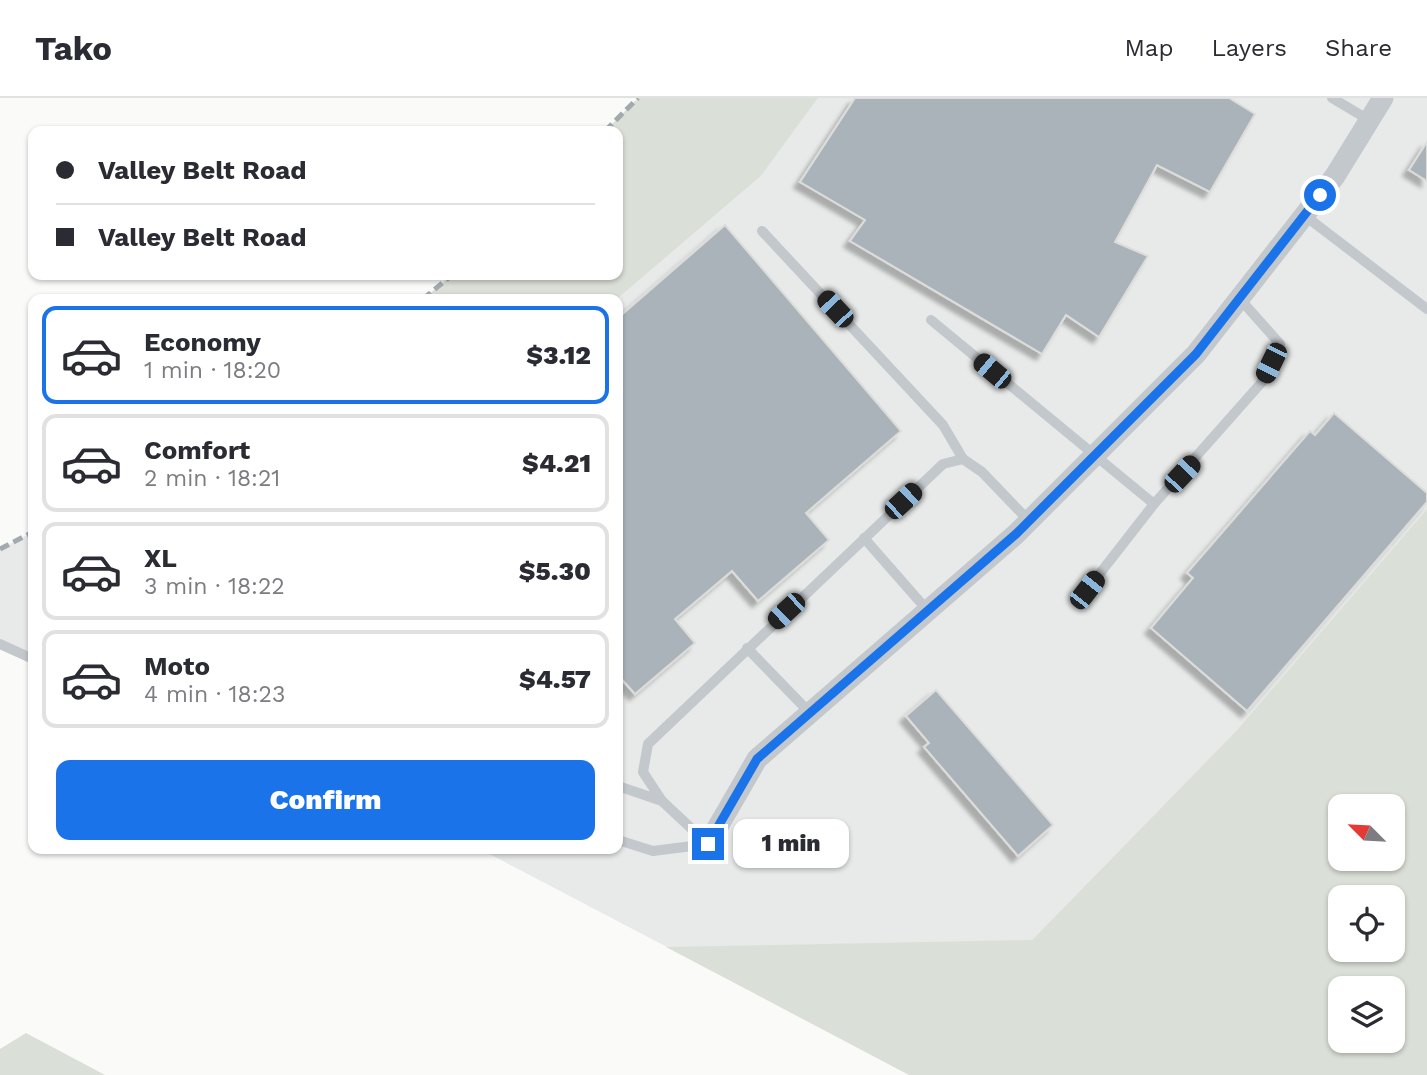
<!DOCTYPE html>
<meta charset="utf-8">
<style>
body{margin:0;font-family:"Work Sans",sans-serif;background:#f2f2f3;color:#2b2b33;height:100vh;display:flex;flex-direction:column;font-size:26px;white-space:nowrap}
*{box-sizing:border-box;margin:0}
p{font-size:23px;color:#7c7c81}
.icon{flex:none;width:38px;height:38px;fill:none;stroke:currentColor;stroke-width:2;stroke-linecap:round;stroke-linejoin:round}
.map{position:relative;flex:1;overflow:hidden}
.side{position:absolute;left:28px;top:196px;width:595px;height:560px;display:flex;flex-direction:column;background:#fff;border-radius:14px;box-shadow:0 2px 5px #0004}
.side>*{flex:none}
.banner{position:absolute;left:28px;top:28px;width:595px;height:154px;border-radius:14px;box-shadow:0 2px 5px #0004;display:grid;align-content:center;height:154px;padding:0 28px;background:#fff}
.needle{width:46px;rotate:294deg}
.buttons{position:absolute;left:1328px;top:696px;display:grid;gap:14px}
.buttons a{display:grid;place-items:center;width:77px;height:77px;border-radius:14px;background:#fff;box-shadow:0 2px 5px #0004;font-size:35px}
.end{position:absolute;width:32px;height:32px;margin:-16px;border:9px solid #1a73e8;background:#fff;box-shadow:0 0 0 4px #fff}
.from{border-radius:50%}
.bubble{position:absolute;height:49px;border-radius:14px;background:#fff;box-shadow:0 2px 5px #0004;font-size:23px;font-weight:800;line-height:49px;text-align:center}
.car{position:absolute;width:21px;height:42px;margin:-21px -10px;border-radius:9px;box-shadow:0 0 5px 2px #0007;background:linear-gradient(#222 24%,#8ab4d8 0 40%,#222 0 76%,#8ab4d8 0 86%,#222 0)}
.banner b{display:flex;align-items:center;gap:24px;height:66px;font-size:26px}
.banner b+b{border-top:2px solid #e1e1e2}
.banner i{width:18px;height:18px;background:#2b2b33}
ul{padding:12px 0 0;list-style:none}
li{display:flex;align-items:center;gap:21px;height:98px;margin:0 14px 10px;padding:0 14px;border:4px solid #e1e1e2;border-radius:14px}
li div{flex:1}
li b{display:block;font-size:26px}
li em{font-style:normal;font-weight:800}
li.on{border-color:#1a73e8}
li>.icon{width:63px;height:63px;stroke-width:1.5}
.primary-button{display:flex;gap:14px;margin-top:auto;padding:14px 28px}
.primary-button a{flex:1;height:80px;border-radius:14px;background:#1a73e8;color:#fff;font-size:28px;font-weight:800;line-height:80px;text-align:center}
header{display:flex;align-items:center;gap:42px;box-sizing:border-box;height:98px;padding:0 35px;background:#fff;border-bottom:2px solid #e1e1e2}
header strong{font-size:33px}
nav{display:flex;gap:38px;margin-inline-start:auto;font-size:24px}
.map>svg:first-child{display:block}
.built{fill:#e8e9e9}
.green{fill:#dadfd7;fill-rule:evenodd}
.building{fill:#aab3b9;stroke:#dcdcda;stroke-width:2;filter:url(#shadow)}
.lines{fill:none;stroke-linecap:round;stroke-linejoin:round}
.lane{stroke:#c3c8cc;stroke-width:10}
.street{stroke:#c3c8cc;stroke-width:21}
.rail{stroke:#a2aab0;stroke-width:5;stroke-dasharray:10 5;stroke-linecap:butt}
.route{stroke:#1a73e8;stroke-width:9}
</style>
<header>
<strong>Tako</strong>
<nav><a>Map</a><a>Layers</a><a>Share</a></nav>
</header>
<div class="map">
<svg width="1427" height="977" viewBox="0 0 1427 977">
<defs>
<filter id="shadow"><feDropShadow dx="-6" dy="6" stdDeviation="2" flood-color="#0004"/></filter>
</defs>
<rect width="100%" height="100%" fill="#fafaf8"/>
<g class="built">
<polygon points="818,0 1427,0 1427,411 1237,632 1032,842 686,859 480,751 618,751 617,201 761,78"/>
<polygon points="33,434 33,561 0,546 0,451"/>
</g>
<g class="green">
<polygon points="638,0 818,0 761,78 617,201 423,201 452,177 618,177 618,33 605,33"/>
<path d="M 1427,411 L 1427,977 L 909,977 L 666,849 L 1032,842 L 1237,632 ZM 1340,709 L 1393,709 L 1393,761 L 1340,761 ZM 1340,800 L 1393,800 L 1393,852 L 1340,852 ZM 1340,891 L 1393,891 L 1393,943 L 1340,943 Z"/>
<polygon points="26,935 105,977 0,977 0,951"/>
</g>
<g class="building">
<polygon points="855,0 1229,0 1255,16 1210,94 1157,67 1115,144 1148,158 1099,239 1066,217 1042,256 850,143 865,122 800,84"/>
<polygon points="1427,44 1427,83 1409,72"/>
<polygon points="725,127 901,333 806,415 829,442 758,503 732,473 675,521 695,545 635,596 618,577 618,220"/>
<polygon points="1334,315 1427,395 1427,404 1247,613 1151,530 1193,480 1187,475 1310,333 1315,337"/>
<polygon points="936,592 1053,727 1018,758 924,649 929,645 906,618"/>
</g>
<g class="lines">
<g class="lane">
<polyline points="1332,0 1369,22"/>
<polyline points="1304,117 1427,211"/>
<polyline points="762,133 943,327 963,361"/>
<polyline points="931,222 1154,406 1262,284 1280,246 1239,200"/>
<polyline points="864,440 928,513"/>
<polyline points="1087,492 1154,406"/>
<polyline points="0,546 33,561"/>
<polyline points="747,550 810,615"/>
<polyline points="618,688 662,703 708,746"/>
<polyline points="662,703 643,674 648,646 943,366 963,361 982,374 1029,423"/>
<polyline points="618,742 653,753 708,746"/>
</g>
<polyline class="street" points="708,746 757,661 1016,436 1196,256 1335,78 1383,0"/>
<g class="rail">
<polyline points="605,33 638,0"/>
<polyline points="423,201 452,177"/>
<polyline points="0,451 33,434"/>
</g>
</g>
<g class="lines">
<polyline class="route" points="708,746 757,661 1016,436 1196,256 1320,97"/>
</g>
</svg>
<div class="buttons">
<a><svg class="needle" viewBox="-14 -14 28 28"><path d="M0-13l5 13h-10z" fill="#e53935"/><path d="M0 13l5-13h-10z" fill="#7c7c81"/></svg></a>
<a><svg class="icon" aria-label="locate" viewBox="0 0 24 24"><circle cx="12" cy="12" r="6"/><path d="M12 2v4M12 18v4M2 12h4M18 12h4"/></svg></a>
<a><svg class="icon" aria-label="layers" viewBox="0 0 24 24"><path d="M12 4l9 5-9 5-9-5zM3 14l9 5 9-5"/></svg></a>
</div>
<i class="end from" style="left:1320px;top:97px"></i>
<i class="end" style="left:708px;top:746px"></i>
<div class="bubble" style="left:733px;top:721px;width:116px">1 min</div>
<i class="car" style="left:835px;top:211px;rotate:317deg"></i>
<i class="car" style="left:1271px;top:265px;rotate:206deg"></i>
<i class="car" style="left:992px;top:273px;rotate:310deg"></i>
<i class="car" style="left:1182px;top:376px;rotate:43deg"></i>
<i class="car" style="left:903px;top:403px;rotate:47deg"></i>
<i class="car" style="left:1087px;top:492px;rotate:38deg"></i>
<i class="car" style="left:786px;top:513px;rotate:227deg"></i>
<div class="banner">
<b><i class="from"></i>Valley Belt Road</b>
<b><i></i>Valley Belt Road</b>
</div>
<section class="side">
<ul>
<li class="on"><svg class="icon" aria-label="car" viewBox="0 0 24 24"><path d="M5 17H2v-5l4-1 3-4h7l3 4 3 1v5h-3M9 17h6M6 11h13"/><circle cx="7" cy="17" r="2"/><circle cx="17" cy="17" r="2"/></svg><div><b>Economy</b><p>1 min · 18:20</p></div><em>$3.12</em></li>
<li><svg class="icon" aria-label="car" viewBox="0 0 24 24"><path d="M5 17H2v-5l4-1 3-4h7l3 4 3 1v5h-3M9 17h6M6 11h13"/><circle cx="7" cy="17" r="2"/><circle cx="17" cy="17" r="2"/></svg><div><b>Comfort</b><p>2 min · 18:21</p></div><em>$4.21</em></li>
<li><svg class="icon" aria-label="car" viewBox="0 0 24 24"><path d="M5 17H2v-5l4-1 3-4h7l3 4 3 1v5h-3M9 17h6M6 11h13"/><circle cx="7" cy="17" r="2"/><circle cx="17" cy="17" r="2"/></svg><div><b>XL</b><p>3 min · 18:22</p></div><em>$5.30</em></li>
<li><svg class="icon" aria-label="car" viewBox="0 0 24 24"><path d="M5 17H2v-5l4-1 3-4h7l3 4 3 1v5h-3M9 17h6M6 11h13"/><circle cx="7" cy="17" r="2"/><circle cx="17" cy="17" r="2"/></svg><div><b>Moto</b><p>4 min · 18:23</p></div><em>$4.57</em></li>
</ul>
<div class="primary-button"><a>Confirm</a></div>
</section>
</div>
